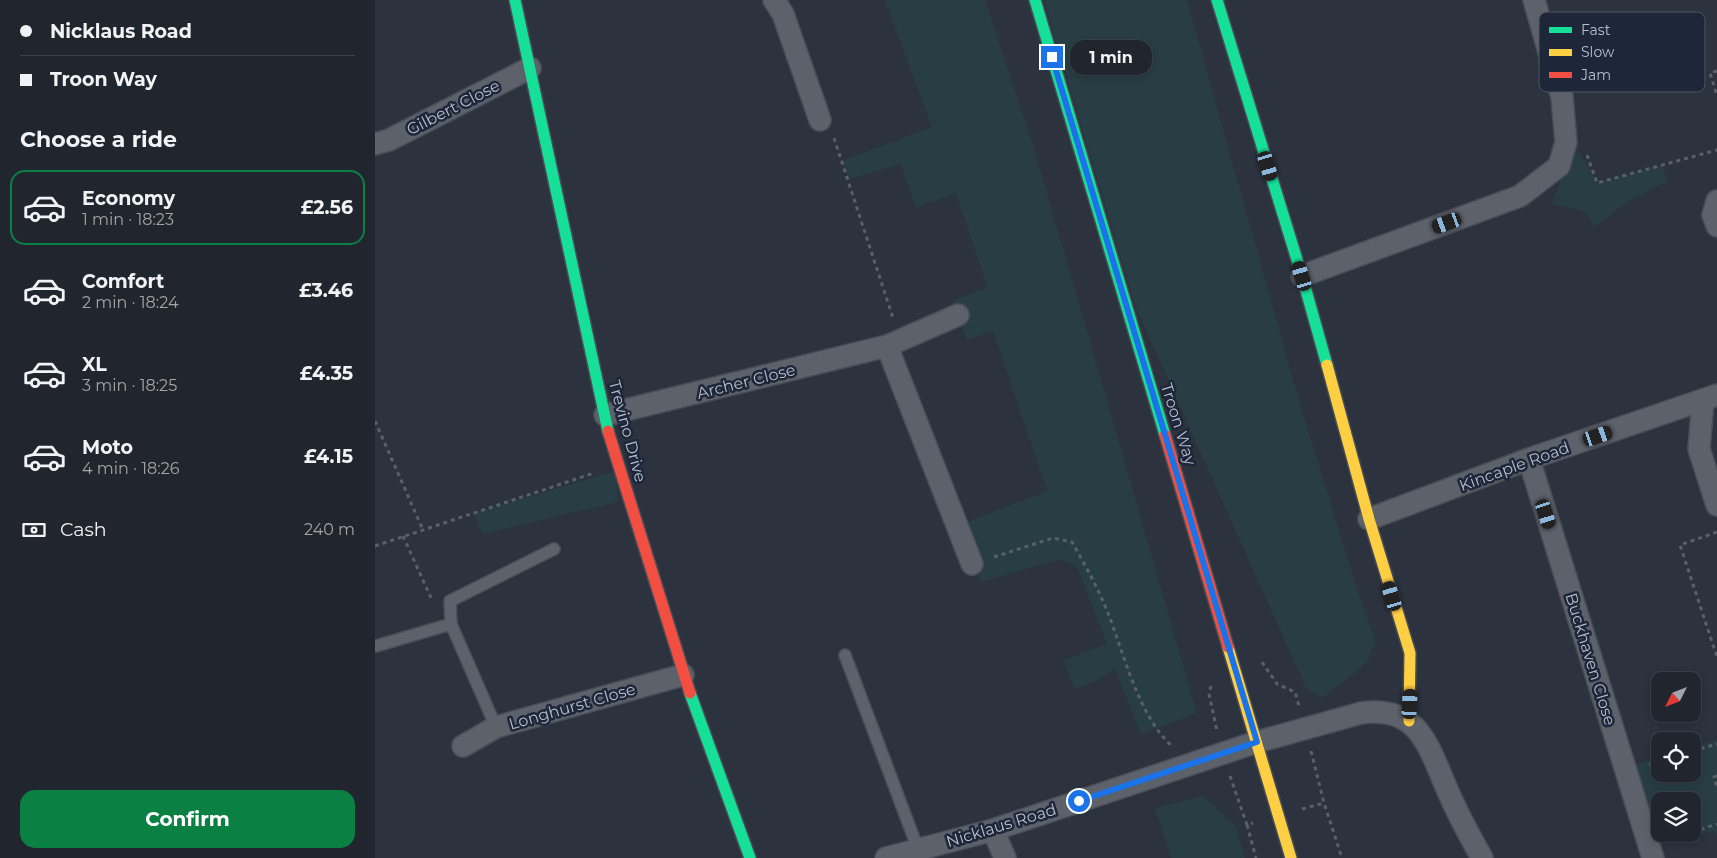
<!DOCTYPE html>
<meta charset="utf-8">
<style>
body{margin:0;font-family:Montserrat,sans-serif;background:#292e36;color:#f1f3f6;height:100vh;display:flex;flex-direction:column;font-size:19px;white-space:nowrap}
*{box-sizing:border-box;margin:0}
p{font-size:16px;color:#a2a5aa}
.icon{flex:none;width:28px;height:28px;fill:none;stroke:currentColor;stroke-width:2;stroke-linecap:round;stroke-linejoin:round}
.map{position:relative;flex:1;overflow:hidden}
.drawer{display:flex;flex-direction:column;background:#21262e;width:375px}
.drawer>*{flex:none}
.hud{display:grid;align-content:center;height:110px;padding:0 20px;background:#21262e}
.needle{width:32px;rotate:228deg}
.buttons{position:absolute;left:1276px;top:672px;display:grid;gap:10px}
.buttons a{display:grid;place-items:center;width:50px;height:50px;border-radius:10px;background:#21262e;box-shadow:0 2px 8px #0003,0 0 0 1px #3e434a;font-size:25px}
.end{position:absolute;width:22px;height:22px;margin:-11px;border:6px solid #1a73e8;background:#fff;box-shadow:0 0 0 2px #fff}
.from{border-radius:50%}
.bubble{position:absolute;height:35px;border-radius:15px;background:#21262e;box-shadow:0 2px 8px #0003,0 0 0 1px #3e434a;font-size:16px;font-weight:700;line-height:35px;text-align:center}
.car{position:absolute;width:15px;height:30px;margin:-15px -8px;border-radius:6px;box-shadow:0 0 4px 1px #0007;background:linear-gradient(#222 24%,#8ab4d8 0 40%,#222 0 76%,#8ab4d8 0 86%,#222 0)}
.hud b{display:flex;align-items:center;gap:18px;height:48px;font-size:19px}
.hud b+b{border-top:1px solid #3e434a}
.hud i{width:12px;height:12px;background:#f1f3f6}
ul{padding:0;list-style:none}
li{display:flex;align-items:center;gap:15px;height:75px;margin:0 10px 8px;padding:0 10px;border:2px solid transparent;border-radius:15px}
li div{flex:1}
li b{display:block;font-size:19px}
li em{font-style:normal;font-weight:700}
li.selected{border-color:#0b8043}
li>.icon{width:45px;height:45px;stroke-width:1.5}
h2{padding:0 20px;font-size:22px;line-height:60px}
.pay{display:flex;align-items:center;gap:12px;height:55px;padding:0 20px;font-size:19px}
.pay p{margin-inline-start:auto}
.action{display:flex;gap:10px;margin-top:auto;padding:10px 20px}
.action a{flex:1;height:58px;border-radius:15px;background:#0b8043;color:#fff;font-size:20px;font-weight:700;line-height:58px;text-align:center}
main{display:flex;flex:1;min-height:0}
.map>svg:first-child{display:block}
.green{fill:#283e44;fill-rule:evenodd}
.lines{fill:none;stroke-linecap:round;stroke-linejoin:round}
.lane-casing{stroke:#494d56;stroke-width:14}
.street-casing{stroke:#494d56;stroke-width:24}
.fast-casing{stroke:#494d56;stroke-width:14}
.slow-casing{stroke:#494d56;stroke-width:14}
.jam-casing{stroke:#494d56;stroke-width:14}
.path{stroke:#5a6067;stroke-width:3;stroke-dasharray:4 4;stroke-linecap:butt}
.lane{stroke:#5d616a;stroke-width:11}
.street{stroke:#5d616a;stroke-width:21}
.fast{stroke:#16e098;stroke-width:11}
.slow{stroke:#ffcf43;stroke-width:11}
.jam{stroke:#f24e42;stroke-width:11}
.route{stroke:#1a73e8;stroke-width:6}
.labels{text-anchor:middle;stroke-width:5;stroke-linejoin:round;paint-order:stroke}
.street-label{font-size:16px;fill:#b7becd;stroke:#1e2739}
.key{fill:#1e2739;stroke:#4c5465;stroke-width:1}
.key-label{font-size:14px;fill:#b7becd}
</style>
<main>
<section class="drawer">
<div class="hud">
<b><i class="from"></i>Nicklaus Road</b>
<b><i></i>Troon Way</b>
</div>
<h2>Choose a ride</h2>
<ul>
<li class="selected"><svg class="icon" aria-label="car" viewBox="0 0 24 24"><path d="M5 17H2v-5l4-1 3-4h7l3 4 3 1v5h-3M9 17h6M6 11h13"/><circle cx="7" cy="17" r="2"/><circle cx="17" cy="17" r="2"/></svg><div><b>Economy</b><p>1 min · 18:23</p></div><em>£2.56</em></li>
<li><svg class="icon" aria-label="car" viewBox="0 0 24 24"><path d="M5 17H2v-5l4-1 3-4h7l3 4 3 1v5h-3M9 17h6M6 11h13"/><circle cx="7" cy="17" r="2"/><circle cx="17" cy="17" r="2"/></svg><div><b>Comfort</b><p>2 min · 18:24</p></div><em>£3.46</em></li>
<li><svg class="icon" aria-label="car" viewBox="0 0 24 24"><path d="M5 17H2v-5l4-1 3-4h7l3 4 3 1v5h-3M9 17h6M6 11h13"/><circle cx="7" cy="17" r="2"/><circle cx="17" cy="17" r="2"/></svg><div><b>XL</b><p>3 min · 18:25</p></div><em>£4.35</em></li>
<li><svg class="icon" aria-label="car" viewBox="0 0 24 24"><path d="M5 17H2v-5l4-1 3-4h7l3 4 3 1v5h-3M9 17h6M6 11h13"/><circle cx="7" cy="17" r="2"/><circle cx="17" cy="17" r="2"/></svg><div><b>Moto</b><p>4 min · 18:26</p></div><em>£4.15</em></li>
</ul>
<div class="pay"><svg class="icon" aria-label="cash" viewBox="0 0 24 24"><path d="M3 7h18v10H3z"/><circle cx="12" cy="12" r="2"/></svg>Cash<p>240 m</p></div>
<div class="action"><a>Confirm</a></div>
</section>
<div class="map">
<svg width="1342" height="858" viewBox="0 0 1342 858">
<rect width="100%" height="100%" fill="#2c323e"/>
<g class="green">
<polygon points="510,0 610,0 662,158 822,713 766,734 740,669 720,681 699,689 689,660 732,644 702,567 685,559 606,582 584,525 672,491 618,331 592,340 577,302 612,287 581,193 541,208 526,164 474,179 466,161 557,127"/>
<polygon points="669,0 812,0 925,404 987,605 1001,640 992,662 948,698 931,688 761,308"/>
<polygon points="1196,152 1205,153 1222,183 1287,165 1293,181 1254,201 1219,227 1211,212 1177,204"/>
<polygon points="241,471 243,502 107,534 99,513"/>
<path d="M 1342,740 L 1342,837 L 1340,831 L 1274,846 L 1250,768 L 1285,757 L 1285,774 L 1318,774 L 1318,747 ZM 1285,801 L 1318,801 L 1318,834 L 1285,834 Z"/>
<polygon points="828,796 861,826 870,858 796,858 780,808"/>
</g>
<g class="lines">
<g class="lane-casing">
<g id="lane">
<polyline points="76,624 75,601 179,549"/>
<polyline points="1,646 76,624 121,727"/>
<polyline points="470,655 543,849"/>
</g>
</g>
<g class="street-casing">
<g id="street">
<polyline points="399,0 408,14 445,120"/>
<polyline points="0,144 14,140 155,68"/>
<polyline points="1342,201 1338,215 1342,226"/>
<polyline points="927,276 1145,196 1184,166 1191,142 1187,97 1159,0"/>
<polyline points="512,346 597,564"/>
<polyline points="1328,400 1324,449 1342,505"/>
<polyline points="230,415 512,346 583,315"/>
<polyline points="1154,459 1278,858"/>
<polyline points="994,519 1154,459 1342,395"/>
<polyline points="88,746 121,727 308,675"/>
<polyline points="618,830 630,858"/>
<path d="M 511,858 L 618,830 L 882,742 L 986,713 C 1044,705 1053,746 1072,789 C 1082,813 1094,835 1107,858"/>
</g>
</g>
<g class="fast-casing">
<g id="fast">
<polyline points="140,0 233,431"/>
<polyline points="660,0 790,435"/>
<polyline points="842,0 927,276 952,365"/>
<polyline points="315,693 375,858"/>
</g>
</g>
<g class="slow-casing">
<g id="slow">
<polyline points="952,365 994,519 1035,653 1034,721"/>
<polyline points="853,647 916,858"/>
</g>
</g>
<g class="jam-casing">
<g id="jam">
<polyline points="233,431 315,693"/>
<polyline points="790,435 853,647"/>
</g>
</g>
<g class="path">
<polyline points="1342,71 1335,73 1342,96"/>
<polyline points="459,138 518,318"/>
<polyline points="1212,155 1222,183 1342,150"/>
<polyline points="0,421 48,530"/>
<polyline points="1342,532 1305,545 1342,657"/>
<polyline points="28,536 57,600"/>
<polyline points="0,546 219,473"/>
<path d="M 619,557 L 678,538 L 697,542 C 710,565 723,588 733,613 C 749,654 764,717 797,746"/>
<polyline points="887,662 902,684 920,692 924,706"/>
<polyline points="836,686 834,694 842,731"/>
<polyline points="936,751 949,803 967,858"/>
<polyline points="1318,751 1342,744"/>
<polyline points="1274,765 1285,761"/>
<polyline points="855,776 872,825 878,823"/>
<polyline points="1342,776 1339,777 1342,788"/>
<polyline points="927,809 949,803"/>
<polyline points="872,825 881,858"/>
<polyline points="1318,832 1342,824"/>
<polyline points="1296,839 1312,834"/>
</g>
<use href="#lane" class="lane"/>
<use href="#street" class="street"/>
<use href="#fast" class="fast"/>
<use href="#slow" class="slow"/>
<use href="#jam" class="jam"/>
</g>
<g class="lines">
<polyline class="route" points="677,57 882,742 704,801"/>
</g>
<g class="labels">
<g class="street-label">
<text transform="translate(78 107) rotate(-27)" y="6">Gilbert Close</text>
<text transform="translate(371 381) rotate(-14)" y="6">Archer Close</text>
<text transform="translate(804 424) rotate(73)" y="6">Troon Way</text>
<text transform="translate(253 431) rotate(75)" y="6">Trevino Drive</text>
<text transform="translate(1139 466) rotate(-20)" y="6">Kincaple Road</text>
<text transform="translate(1216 659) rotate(73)" y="6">Buckhaven Close</text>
<text transform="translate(197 706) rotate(-16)" y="6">Longhurst Close</text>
<text transform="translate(626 825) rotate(-17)" y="6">Nicklaus Road</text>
</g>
</g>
<rect x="1164" y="12" width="166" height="80" rx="8" class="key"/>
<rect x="1174" y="27" width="23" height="6" fill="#16e098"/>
<rect x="1174" y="49" width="23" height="7" fill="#ffcf43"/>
<rect x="1174" y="72" width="23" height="6" fill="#f24e42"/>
<g class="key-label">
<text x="1206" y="35">Fast</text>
<text x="1206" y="57">Slow</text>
<text x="1206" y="80">Jam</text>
</g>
</svg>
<div class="buttons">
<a><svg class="needle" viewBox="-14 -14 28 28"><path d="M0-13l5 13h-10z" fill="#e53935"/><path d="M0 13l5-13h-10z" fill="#a2a5aa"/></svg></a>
<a><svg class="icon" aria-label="locate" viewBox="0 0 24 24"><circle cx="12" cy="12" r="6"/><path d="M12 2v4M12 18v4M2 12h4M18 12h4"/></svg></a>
<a><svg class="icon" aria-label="layers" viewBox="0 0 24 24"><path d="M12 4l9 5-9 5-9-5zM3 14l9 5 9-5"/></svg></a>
</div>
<i class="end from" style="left:704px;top:801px"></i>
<i class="end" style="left:677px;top:57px"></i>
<div class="bubble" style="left:695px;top:40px;width:82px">1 min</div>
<i class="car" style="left:893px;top:166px;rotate:163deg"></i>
<i class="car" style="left:1072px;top:223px;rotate:250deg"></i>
<i class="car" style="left:927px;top:276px;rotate:343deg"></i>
<i class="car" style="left:1223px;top:436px;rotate:71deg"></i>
<i class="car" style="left:1171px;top:514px;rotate:162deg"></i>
<i class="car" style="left:1017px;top:596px;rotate:343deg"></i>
<i class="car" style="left:1035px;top:704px;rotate:3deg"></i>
</div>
</main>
